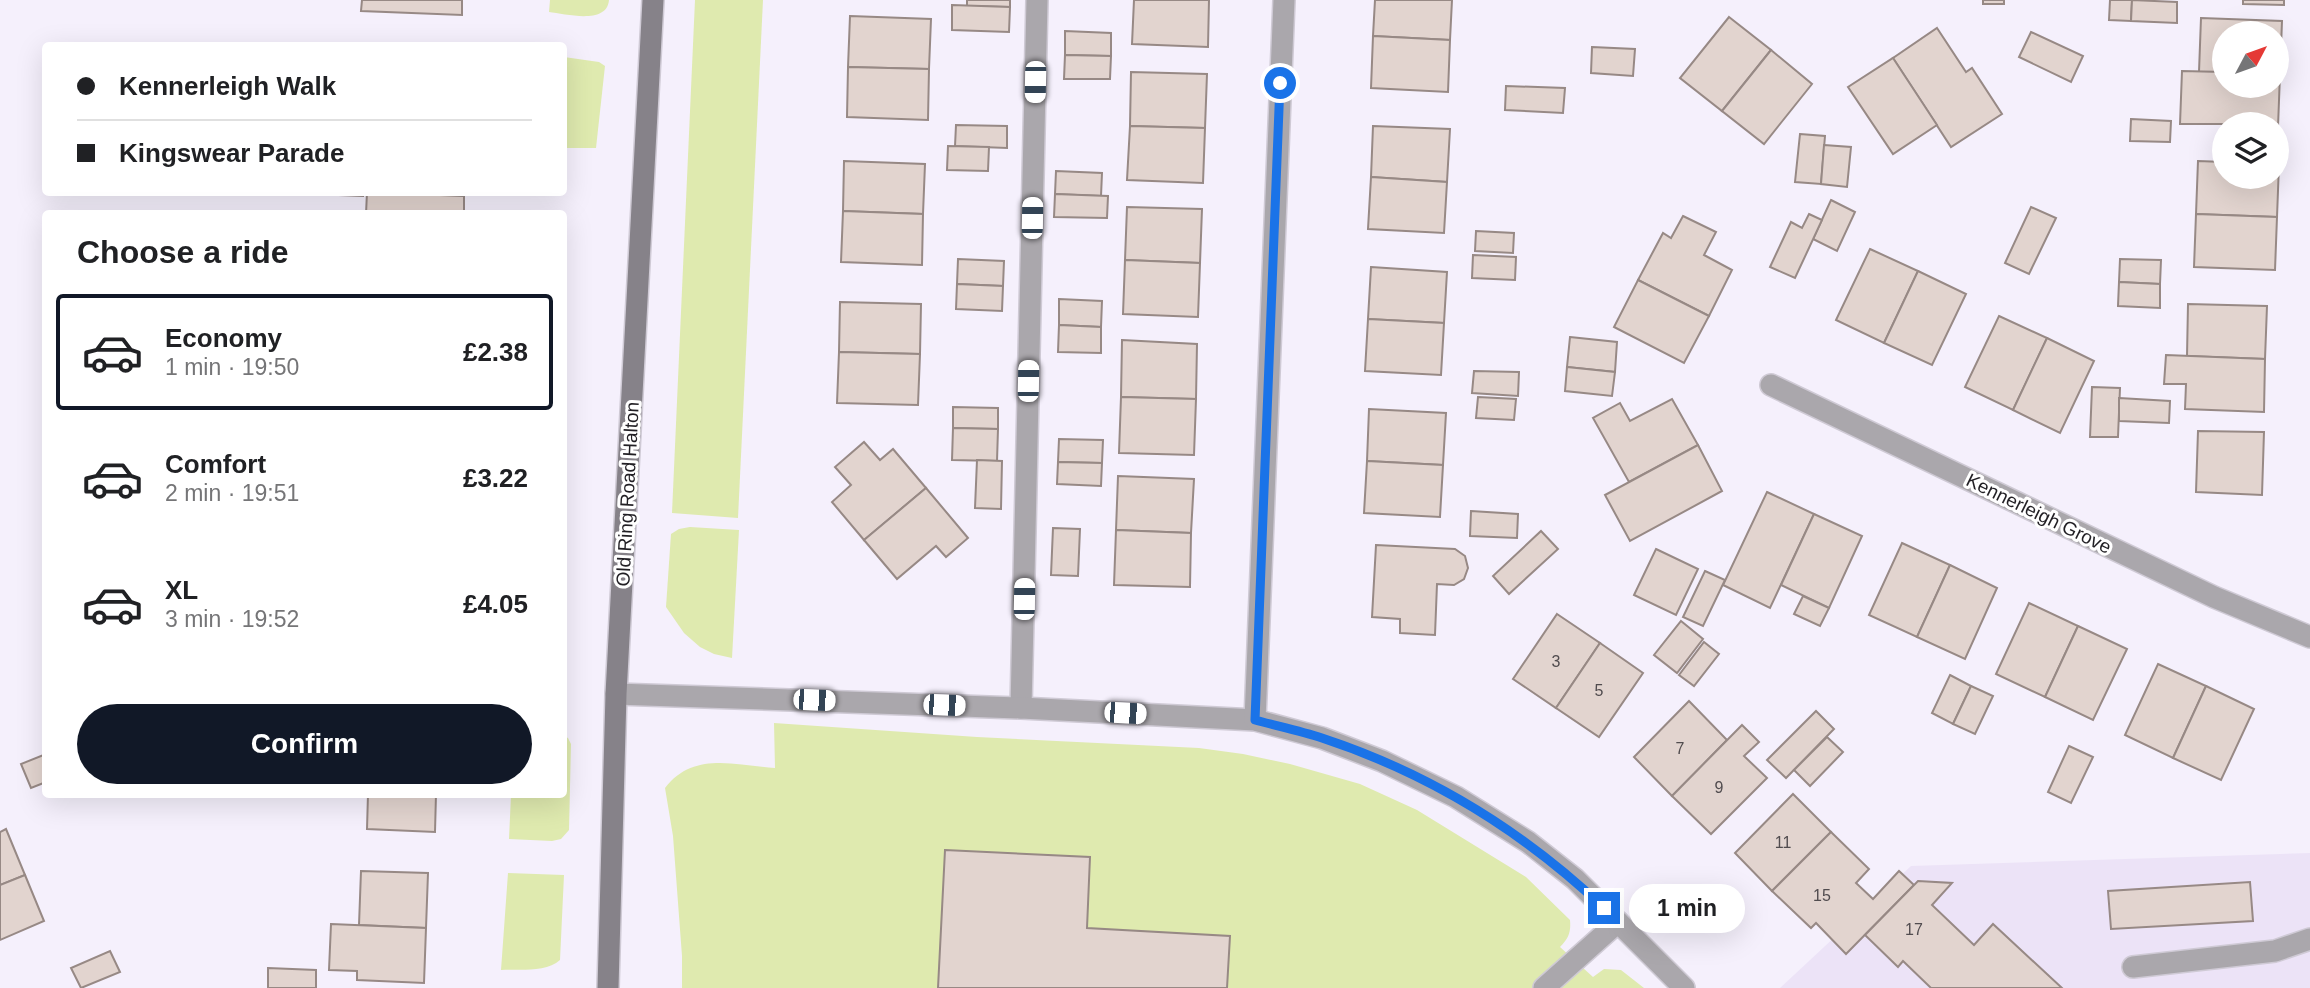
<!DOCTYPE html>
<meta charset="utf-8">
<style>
body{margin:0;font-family:Helvetica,sans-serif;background:#f2f2f2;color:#202124;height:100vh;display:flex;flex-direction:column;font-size:26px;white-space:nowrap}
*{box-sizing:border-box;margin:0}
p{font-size:23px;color:#757577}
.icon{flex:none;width:38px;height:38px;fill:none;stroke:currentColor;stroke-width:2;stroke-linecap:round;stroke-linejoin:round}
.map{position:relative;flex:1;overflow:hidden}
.panel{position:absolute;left:42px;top:210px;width:525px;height:588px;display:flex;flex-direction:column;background:#fff;border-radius:7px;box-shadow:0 7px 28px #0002}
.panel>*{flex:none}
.hud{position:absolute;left:42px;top:42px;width:525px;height:154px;border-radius:7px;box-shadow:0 7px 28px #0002;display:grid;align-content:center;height:154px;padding:0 35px;background:#fff}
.needle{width:46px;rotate:49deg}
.fabs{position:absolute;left:2212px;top:21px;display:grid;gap:14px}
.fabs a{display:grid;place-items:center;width:77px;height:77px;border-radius:50%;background:#fff;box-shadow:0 7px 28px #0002;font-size:35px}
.end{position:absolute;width:32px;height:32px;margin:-16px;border:9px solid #1a73e8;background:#fff;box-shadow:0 0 0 4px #fff}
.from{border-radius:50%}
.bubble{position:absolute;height:49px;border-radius:24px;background:#fff;box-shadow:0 7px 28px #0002;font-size:23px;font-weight:800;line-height:49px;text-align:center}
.car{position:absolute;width:21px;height:42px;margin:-21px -10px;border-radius:9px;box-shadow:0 0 5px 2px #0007;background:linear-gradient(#fff 24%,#345 0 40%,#fff 0 76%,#345 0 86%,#fff 0)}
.hud b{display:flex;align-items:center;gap:24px;height:66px;font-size:26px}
.hud b+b{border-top:2px solid #e0e0e0}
.hud i{width:18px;height:18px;background:#202124}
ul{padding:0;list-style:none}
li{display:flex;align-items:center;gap:21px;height:116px;margin:0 14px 10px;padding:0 21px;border:4px solid transparent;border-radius:7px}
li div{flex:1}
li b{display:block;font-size:26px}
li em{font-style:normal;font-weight:800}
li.current{border-color:#111827}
li>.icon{width:63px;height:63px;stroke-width:1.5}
h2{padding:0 35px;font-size:32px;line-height:84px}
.button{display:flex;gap:14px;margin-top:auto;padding:14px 35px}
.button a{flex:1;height:80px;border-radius:42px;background:#111827;color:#fff;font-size:28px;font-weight:800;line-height:80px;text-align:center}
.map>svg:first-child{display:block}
.built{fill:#ece3f7}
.green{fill:#dfeaaf}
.building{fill:#e2d4cf;stroke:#978985;stroke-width:2}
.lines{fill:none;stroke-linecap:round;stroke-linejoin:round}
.lane-casing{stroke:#cfcad5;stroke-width:24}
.street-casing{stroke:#cfcad5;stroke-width:24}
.secondary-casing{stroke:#cfcad5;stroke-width:24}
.lane{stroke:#aaa7ac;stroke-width:21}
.street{stroke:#aaa7ac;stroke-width:21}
.secondary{stroke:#868289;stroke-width:21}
.route{stroke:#1a73e8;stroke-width:9}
.labels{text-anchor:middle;stroke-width:6;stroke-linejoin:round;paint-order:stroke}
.number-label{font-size:16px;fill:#514c4f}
.street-label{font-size:19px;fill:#211f24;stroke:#fff}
</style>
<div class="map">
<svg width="2310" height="988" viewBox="0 0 2310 988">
<rect width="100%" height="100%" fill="#f5f0fc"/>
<polygon class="built" points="2310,853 2310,988 1780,988 1911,866"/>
<g class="green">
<path d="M 550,0 L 609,0 C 607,25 566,14 549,12 Z"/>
<polygon points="695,0 763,0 738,518 672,513"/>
<polygon points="564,57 599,62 605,66 596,148 564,148"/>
<polygon points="690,527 739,530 732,658 714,654 700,647 684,633 666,607 671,534 679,529"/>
<path d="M 774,723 L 977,737 L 1199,748 L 1243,754 L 1290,764 L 1360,784 L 1417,810 L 1526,877 L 1570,920 C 1571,932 1569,938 1560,947 L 1593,977 L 1604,969 L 1621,970 L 1644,988 L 682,988 L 682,956 L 673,836 L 665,788 C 693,751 735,765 775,768 Z"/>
<polygon points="564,736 568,738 571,744 569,830 561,839 552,841 509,839 511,795 564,794"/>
<path d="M 508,873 L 564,875 L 560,960 C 546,973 519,969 501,970 Z"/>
</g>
<g class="building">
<polygon points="362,0 462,0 462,15 361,11"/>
<polygon points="967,0 1010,0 1010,7 967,6"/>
<polygon points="1134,0 1209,0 1208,47 1132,44"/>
<polygon points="1375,0 1452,0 1450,40 1373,36"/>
<rect x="1983" y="0" width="21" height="4"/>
<polygon points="2110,0 2132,0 2131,21 2109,20"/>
<polygon points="2132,0 2177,2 2177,23 2131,21"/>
<polygon points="2243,0 2284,0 2284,5 2243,4"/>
<polygon points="952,5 1010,7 1009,32 952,30"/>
<polygon points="850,16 931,19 929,69 848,67"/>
<polygon points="1729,17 1771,50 1722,111 1680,78"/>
<polygon points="2201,18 2282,21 2280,74 2277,74 2277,33 2224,33 2224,72 2199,72"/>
<polygon points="1937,28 1966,72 1972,68 2002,114 1951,147 1893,58"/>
<polygon points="1065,31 1111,33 1111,56 1065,55"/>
<polygon points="2031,32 2083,56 2071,82 2019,57"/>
<polygon points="1373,36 1450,40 1448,92 1371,88"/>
<polygon points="1592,47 1635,49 1633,76 1591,73"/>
<polygon points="1771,50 1812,84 1764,144 1722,111"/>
<polygon points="1065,55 1111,56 1110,79 1064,79"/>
<polygon points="1893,58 1937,125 1893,154 1848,87"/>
<polygon points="848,67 929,69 928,120 847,117"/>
<polygon points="2182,71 2224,72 2224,86 2277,86 2277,74 2280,74 2278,127 2277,124 2180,124"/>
<polygon points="1131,72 1207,74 1205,128 1130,126"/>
<polygon points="1506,86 1565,88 1563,113 1505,110"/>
<polygon points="2131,119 2171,121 2170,142 2130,141"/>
<polygon points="956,125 1007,126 1007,148 955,146"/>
<polygon points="1130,126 1205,128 1203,183 1127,180"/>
<polygon points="1373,126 1450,129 1447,182 1371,177"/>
<polygon points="1800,134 1825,136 1821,184 1795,182"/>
<polygon points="1824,145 1851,147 1847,187 1821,184"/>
<polygon points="948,146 989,147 988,171 947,170"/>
<polygon points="844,161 925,164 923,214 843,211"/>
<polygon points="2198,161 2224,162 2224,177 2277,177 2277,164 2279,164 2277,217 2196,214"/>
<polygon points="1056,171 1102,173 1101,196 1055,194"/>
<polygon points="1371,177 1447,182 1444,233 1368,229"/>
<polygon points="314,192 363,192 363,196 314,194"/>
<polygon points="367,192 464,196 464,214 366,214"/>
<polygon points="1055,194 1108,196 1107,218 1054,217"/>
<polygon points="1831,200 1855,212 1837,251 1813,239"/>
<polygon points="1127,207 1202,209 1200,263 1125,260"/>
<polygon points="2031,207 2056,218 2029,274 2005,263"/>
<polygon points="843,211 923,214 922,265 841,262"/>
<polygon points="1809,214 1822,220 1795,278 1770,267 1791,222 1802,228"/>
<polygon points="2196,214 2277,217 2275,270 2194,267"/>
<polygon points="1683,216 1716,232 1704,255 1732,270 1709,316 1638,280 1663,233 1671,238"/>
<polygon points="1476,231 1514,233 1513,253 1475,251"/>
<polygon points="1870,249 1918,271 1884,343 1836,320"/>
<polygon points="1473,255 1516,257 1515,280 1472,278"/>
<polygon points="958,259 1004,261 1003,286 957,284"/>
<polygon points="2120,259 2161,260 2160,284 2119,282"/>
<polygon points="1125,260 1200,263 1198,317 1123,314"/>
<polygon points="1371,267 1447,272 1444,323 1368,319"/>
<polygon points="1918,271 1966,294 1932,365 1884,343"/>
<polygon points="1638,280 1709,316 1684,363 1614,327"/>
<polygon points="2119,282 2160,284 2160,308 2118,306"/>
<polygon points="957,284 1003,286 1002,311 956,309"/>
<polygon points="1059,299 1102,301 1101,327 1059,325"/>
<polygon points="840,302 921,304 920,354 839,352"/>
<polygon points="2188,304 2267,306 2265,359 2187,356"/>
<polygon points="1999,316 2047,338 2013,410 1965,387"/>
<polygon points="1368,319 1444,323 1441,375 1365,371"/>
<polygon points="1059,325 1101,327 1101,353 1058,352"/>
<polygon points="1570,337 1617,342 1615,372 1567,367"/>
<polygon points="2047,338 2094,361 2060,433 2013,410"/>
<polygon points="1122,340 1197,344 1196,399 1121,397"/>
<polygon points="839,352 920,354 918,405 837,403"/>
<polygon points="2166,355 2265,359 2264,412 2185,409 2186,384 2164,384"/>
<polygon points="1567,367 1615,372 1612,396 1565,391"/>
<polygon points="1474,371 1519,372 1518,396 1472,393"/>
<polygon points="2092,387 2120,388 2118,437 2090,437"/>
<polygon points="1121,397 1196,399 1194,455 1119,453"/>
<polygon points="1478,397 1516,399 1514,420 1476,418"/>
<polygon points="2119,398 2170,401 2169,423 2119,421"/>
<polygon points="1672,399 1698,445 1629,482 1593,418 1620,403 1630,421"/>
<polygon points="953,407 998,408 998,429 953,428"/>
<polygon points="1369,409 1446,413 1443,465 1367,461"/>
<polygon points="953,428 998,429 997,461 952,460"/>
<polygon points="2198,431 2264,432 2262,495 2196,492"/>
<polygon points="1059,439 1103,440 1102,463 1058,462"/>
<polygon points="864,442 880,460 893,449 926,488 864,540 832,502 851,485 835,467"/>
<polygon points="1698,445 1722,491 1630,541 1605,495"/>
<polygon points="977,460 1002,461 1001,509 975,508"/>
<polygon points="1367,461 1443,465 1440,517 1364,513"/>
<polygon points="1058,462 1102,463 1101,486 1057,484"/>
<polygon points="1118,476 1194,479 1191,533 1116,530"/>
<polygon points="926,488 968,538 946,557 936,546 897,579 864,540"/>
<polygon points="1767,492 1814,514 1770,608 1723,585"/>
<polygon points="1471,511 1518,514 1517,538 1470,536"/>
<polygon points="1814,514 1862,536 1829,608 1781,585"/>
<polygon points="1053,528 1080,529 1078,576 1051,575"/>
<polygon points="1116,530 1191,533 1190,587 1114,585"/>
<polygon points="1541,531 1558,549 1509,594 1493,576"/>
<polygon points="1902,543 1950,565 1917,637 1869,615"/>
<polygon points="1376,545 1455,549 1465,556 1468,568 1464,579 1454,585 1437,584 1435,635 1400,633 1400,619 1372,617"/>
<polygon points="1656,549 1698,569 1676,615 1634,595"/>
<polygon points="1950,565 1997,588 1965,659 1917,637"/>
<polygon points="1705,571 1725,580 1703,626 1683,617"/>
<polygon points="1803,596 1829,608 1820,626 1794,614"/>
<polygon points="2029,603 2078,626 2045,697 1996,674"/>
<polygon points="1557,614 1600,643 1556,708 1513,679"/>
<polygon points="1681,621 1703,639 1677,673 1654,655"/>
<polygon points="2078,626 2127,649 2093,720 2045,697"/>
<polygon points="1704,642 1719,654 1694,686 1679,675"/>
<polygon points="1600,643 1643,673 1599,737 1556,708"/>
<polygon points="2158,664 2206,686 2173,758 2125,735"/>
<polygon points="1950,675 1971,686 1953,724 1932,713"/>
<polygon points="1971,686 1993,696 1975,734 1953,724"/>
<polygon points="2206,686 2254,709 2221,780 2173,758"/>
<polygon points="1689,701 1727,740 1672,796 1634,757"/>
<polygon points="1816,711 1834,729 1786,778 1767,760"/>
<polygon points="1742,725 1759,742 1744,756 1767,778 1711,834 1672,796"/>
<polygon points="1827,737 1843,752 1810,786 1794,770"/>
<polygon points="2069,746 2093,757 2071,803 2048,792"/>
<polygon points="46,754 46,782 31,788 21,764"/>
<polygon points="368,794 436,794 435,832 367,829"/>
<polygon points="1793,794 1831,832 1772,891 1735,853"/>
<polygon points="6,829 25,875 0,885 0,832"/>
<polygon points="1831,832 1869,869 1856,883 1873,899 1899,871 1914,885 1846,954 1816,923 1811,928 1772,891"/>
<polygon points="945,850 1090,857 1087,928 1230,936 1227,988 938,988"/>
<polygon points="361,871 428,873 426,928 359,925"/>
<polygon points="25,875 44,921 0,940 0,885"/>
<polygon points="1918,881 1952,883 1932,905 1974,945 1993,924 2062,988 1931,988 1903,961 1898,967 1865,935"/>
<polygon points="2250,882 2253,921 2111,929 2108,891"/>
<polygon points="331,924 426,928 424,983 357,980 357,971 329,970"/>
<polygon points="110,951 120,972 81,988 71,968"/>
<polygon points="268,968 316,970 316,988 268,988"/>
</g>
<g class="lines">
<g class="lane-casing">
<g id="lane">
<polyline points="1021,708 1037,0"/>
<polyline points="2133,967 2275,951 2310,939"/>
<polyline points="1544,988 1618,922"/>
</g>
</g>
<g class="street-casing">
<g id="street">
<polyline points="1771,385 2214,597 2310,637"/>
<polyline points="616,694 1021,708 1255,720 1322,738 1382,761 1456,797 1528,842 1575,879 1684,988"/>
<polyline points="1255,720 1284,0"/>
</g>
</g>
<g class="secondary-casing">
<polyline id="secondary" points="608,988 616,694 653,0"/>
</g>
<use href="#lane" class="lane"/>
<use href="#street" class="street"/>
<use href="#secondary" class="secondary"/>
</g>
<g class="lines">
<path class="route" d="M 1280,83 L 1255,720 C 1277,726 1300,731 1322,738 C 1428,773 1523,831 1604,908"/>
</g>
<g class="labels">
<g class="number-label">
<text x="1556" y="667">3</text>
<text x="1599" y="696">5</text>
<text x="1680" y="754">7</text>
<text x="1719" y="793">9</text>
<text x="1783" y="848">11</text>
<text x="1822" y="901">15</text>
<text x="1914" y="935">17</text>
</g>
<g class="street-label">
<text transform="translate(627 494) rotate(-87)" y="7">Old Ring Road Halton</text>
<text transform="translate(2039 513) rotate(26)" y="7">Kennerleigh Grove</text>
</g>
</g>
</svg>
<div class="fabs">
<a><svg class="needle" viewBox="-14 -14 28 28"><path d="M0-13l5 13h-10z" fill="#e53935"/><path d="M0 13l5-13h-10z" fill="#757577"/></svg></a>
<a><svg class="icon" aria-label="layers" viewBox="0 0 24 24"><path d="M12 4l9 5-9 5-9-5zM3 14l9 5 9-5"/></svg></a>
</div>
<i class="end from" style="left:1280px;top:83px"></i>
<i class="end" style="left:1604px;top:908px"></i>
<div class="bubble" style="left:1629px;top:884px;width:116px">1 min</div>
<i class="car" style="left:1035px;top:82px;rotate:181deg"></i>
<i class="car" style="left:1032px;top:218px;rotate:1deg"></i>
<i class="car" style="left:1028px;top:381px;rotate:1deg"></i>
<i class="car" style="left:1024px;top:599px;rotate:1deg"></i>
<i class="car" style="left:814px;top:700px;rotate:92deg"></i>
<i class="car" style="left:944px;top:705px;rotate:92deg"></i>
<i class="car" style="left:1125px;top:713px;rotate:93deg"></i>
<div class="hud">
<b><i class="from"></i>Kennerleigh Walk</b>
<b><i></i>Kingswear Parade</b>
</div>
<section class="panel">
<h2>Choose a ride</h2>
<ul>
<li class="current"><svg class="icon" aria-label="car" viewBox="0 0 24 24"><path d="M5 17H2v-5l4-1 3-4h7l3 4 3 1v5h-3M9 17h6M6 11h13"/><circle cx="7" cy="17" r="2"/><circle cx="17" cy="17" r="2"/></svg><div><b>Economy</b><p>1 min · 19:50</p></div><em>£2.38</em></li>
<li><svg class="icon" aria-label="car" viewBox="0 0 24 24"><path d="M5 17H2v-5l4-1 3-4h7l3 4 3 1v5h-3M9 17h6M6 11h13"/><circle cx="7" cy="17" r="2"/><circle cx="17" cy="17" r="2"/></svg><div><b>Comfort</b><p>2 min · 19:51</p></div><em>£3.22</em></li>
<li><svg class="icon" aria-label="car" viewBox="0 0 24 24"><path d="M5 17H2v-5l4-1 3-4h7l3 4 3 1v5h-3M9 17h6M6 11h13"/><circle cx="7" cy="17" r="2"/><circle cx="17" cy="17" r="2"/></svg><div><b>XL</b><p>3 min · 19:52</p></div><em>£4.05</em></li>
</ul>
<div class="button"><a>Confirm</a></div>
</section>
</div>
